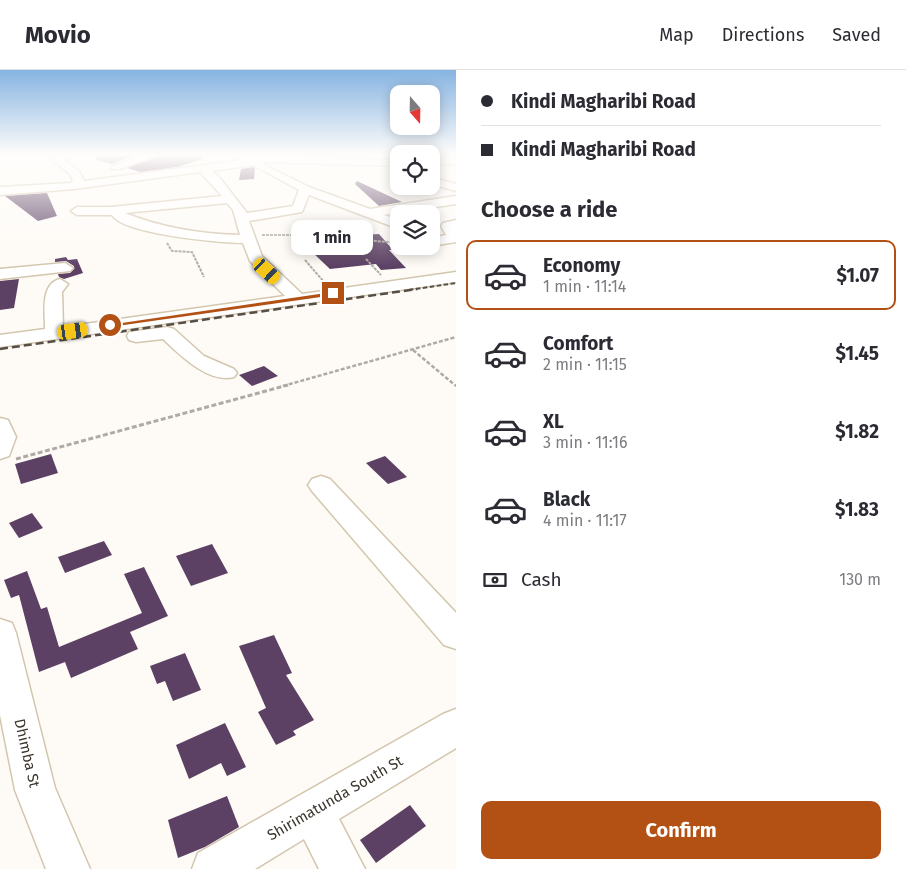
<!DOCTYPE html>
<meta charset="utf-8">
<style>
body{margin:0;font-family:"Fira Sans",sans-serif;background:#f2f2f3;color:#2b2b33;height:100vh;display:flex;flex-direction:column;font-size:19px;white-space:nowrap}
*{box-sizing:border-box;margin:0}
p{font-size:16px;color:#7c7c81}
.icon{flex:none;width:28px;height:28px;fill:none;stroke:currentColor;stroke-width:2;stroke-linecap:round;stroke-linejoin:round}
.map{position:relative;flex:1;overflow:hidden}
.details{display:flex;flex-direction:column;background:#fff;width:450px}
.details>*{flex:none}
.hud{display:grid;align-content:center;height:110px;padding:0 25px;background:#fff}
.needle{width:32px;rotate:160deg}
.fabs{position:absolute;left:390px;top:15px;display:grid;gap:10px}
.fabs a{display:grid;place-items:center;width:50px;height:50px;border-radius:10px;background:#fff;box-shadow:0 2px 12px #0003;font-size:25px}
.end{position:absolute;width:22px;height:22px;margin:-11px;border:6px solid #b35114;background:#fff;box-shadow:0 0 0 2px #fff}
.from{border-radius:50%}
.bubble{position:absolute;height:35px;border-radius:10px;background:#fff;box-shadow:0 2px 12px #0003;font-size:16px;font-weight:700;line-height:35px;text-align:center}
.car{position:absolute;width:15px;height:30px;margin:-15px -8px;border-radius:6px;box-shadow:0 0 4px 1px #0007;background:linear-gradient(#f5c518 24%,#345 0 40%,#f5c518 0 76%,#345 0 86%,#f5c518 0)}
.hud b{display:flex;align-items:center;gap:18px;height:48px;font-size:19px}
.hud b+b{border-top:1px solid #e1e1e2}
.hud i{width:12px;height:12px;background:#2b2b33}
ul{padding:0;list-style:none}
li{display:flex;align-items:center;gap:15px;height:70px;margin:0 10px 8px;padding:0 15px;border:2px solid transparent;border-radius:10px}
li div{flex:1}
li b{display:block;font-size:19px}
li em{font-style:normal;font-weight:700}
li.on{border-color:#b35114}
li>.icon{width:45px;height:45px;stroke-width:1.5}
h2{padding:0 25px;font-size:22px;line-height:60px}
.pay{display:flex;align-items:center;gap:12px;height:55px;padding:0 25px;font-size:19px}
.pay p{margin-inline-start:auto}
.action{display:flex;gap:10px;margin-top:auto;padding:10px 25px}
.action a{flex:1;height:58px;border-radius:10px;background:#b35114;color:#fff;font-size:20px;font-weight:700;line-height:58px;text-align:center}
header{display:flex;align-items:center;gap:30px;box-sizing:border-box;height:70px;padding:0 25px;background:#fff;border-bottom:1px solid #e1e1e2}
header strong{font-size:24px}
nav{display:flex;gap:28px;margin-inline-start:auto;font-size:18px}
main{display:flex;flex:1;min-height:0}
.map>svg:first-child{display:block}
.building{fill:#5c4164}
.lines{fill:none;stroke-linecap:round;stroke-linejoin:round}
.minor-casing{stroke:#d3c6ae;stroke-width:3}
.path-far2{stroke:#afaaa4;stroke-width:2;stroke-dasharray:3 1;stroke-linecap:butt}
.path-far1{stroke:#afaaa4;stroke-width:2.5;stroke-dasharray:4 2;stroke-linecap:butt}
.path{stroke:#afaaa4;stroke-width:3;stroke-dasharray:5 2.5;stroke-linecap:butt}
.minor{fill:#fff;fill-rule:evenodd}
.rail-far1{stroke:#554f47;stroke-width:2;stroke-dasharray:4.5 2.5;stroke-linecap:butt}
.rail{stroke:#554f47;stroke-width:2.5;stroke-dasharray:8 4;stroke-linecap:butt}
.route{fill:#b35114}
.labels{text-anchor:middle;stroke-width:5;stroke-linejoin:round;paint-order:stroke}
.near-street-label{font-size:15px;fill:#3a342b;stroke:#fff}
</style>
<header>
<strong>Movio</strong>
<nav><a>Map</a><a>Directions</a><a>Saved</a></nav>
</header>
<main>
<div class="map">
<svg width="456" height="799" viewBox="0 0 456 799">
<rect width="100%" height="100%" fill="#fefbf6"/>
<g class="building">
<polygon points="97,85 135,85 112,94 96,90"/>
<polygon points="159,85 202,85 203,89 177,97 140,102 127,98"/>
<polygon points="253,97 255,98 254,109 239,110 241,99"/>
<polygon points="357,111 402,132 379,136 355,114"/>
<polygon points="47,123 57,146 38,151 5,126"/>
<polygon points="379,164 393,180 389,180 406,198 381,200 376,194 330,199 312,182 373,177 361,165"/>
<polygon points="66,187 68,190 77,189 83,203 64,209 59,207 58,204 70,203 74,199 74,196 66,191 55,192 55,189"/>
<polygon points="19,209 14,238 0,240 0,211"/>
<polygon points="264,296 278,306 252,316 239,305"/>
<polygon points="51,384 58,403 21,414 15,394"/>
<polygon points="385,386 407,407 388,414 366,393"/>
<polygon points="32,443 43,458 19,468 9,453"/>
<polygon points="104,471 112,485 65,503 58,487"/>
<polygon points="212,474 228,503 191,516 176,486"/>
<polygon points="144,497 168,546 130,562 138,579 71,608 65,592 39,602 19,525 11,528 4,510 27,501 41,539 47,537 59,577 142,543 124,504"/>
<polygon points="274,565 292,603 286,605 314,650 293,661 296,665 276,675 258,642 266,638 239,576"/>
<polygon points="185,583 201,620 173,631 165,611 157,614 150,596"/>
<polygon points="225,653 246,697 227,706 221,693 189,709 176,675"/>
<polygon points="227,726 239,757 205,777 178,788 168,750"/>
<polygon points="410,735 426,756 376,793 360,770"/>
</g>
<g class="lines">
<g class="minor-casing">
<g id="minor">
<path d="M 60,85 L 73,85 L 65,91 L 79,101 L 84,111 L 243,90 L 239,89 L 239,85 L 399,90 L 399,96 L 264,92 L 263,94 L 309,117 L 370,139 L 456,126 L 456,134 L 384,145 L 399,150 L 399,159 L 309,125 L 302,142 L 249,151 L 262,186 L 302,224 L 456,202 L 456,212 L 0,277 L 0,265 L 45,259 C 45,243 40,214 60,209 L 68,214 L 62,222 L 63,257 L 285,226 L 250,191 L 243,173 C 220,173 123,164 112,145 L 77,145 L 71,141 L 77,137 L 111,137 L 222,126 L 200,102 L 74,119 L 0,125 L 0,117 L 71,113 L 73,110 L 69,103 L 53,91 ZM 253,95 L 299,120 L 293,136 L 247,143 L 219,107 L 212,101 ZM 227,133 L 233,140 L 240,165 C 201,164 162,158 125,143 Z"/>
<polygon points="141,85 157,85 120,99 112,99 111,97"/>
<polygon points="456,88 456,94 431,95 431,89"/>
<polygon points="431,107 456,114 456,121 431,114"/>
<polygon points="456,150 456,172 431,176 431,168 446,165 441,156 443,153"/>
<polygon points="65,193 73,198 70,201 0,209 0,199"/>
<path d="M 167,257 L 174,259 L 204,286 L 234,299 L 237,303 L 234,307 C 209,314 180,285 163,269 L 136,272 L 129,270 L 127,266 L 129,262 Z"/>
<polygon points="0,348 8,350 16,367 9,386 0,389"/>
<polygon points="321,406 330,409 456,543 456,579 444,575 312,421 308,415 312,409"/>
<polygon points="0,549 12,553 16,563 55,718 90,799 46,799 15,720 0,645"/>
<polygon points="456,639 456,678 339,749 365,799 319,799 304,769 255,799 192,799 198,783 443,644"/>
</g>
</g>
<g class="path-far2">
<polyline points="262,165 307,165 399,173"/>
<polyline points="167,173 172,181 192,182 204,207"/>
<polyline points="366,189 381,205"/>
<polyline points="305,190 325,213"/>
</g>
<g class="path-far1">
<polyline points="413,280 456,316"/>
<polyline points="283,316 456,267"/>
</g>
<polyline class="path" points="16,389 288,315"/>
<use href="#minor" class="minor"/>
<polyline class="rail-far1" points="409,220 456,213"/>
<polyline class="rail" points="0,279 417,219"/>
</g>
<linearGradient id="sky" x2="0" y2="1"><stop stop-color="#86b4e2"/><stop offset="0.43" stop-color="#fffdfb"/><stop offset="1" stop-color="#fffdfb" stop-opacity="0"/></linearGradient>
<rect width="456" height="197" fill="url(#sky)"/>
<polygon class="route" points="333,222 335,225 110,257 108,255"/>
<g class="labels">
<g class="near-street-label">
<text transform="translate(27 683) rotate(77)" y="5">Dhimba St</text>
<text transform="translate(335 728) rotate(-30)" y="5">Shirimatunda South St</text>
</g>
</g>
</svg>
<div class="fabs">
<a><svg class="needle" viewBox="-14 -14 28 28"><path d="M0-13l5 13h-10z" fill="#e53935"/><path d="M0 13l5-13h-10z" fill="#7c7c81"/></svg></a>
<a><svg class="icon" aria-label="locate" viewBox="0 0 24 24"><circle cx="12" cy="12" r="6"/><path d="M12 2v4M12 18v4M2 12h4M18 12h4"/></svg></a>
<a><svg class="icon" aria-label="layers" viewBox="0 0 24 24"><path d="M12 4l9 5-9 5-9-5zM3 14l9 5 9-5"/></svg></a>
</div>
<i class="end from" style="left:110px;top:255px"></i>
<i class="end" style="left:333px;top:223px"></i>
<div class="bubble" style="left:291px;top:150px;width:82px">1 min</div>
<i class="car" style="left:267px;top:201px;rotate:132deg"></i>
<i class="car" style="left:73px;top:261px;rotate:82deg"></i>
</div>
<section class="details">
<div class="hud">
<b><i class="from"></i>Kindi Magharibi Road</b>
<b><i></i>Kindi Magharibi Road</b>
</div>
<h2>Choose a ride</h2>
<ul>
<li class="on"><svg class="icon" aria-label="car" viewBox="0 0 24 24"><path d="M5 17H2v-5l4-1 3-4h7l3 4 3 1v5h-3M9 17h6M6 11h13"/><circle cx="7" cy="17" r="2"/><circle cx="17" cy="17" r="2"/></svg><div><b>Economy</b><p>1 min · 11:14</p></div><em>$1.07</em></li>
<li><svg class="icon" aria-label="car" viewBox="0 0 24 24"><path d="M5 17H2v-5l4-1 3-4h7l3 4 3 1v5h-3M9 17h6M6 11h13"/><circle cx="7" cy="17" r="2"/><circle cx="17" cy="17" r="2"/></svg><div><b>Comfort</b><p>2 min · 11:15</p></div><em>$1.45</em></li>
<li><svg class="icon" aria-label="car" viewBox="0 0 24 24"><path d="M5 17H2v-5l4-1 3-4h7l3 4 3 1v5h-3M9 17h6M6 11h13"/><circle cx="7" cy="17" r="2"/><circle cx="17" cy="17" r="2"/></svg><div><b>XL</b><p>3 min · 11:16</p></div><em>$1.82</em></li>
<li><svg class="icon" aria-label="car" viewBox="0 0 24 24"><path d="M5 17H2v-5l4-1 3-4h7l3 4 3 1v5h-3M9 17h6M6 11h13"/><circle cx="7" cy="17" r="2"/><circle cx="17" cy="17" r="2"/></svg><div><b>Black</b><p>4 min · 11:17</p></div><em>$1.83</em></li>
</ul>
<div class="pay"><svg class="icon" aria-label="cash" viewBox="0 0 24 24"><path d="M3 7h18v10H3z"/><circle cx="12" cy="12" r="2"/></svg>Cash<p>130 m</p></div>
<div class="action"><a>Confirm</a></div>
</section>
</main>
